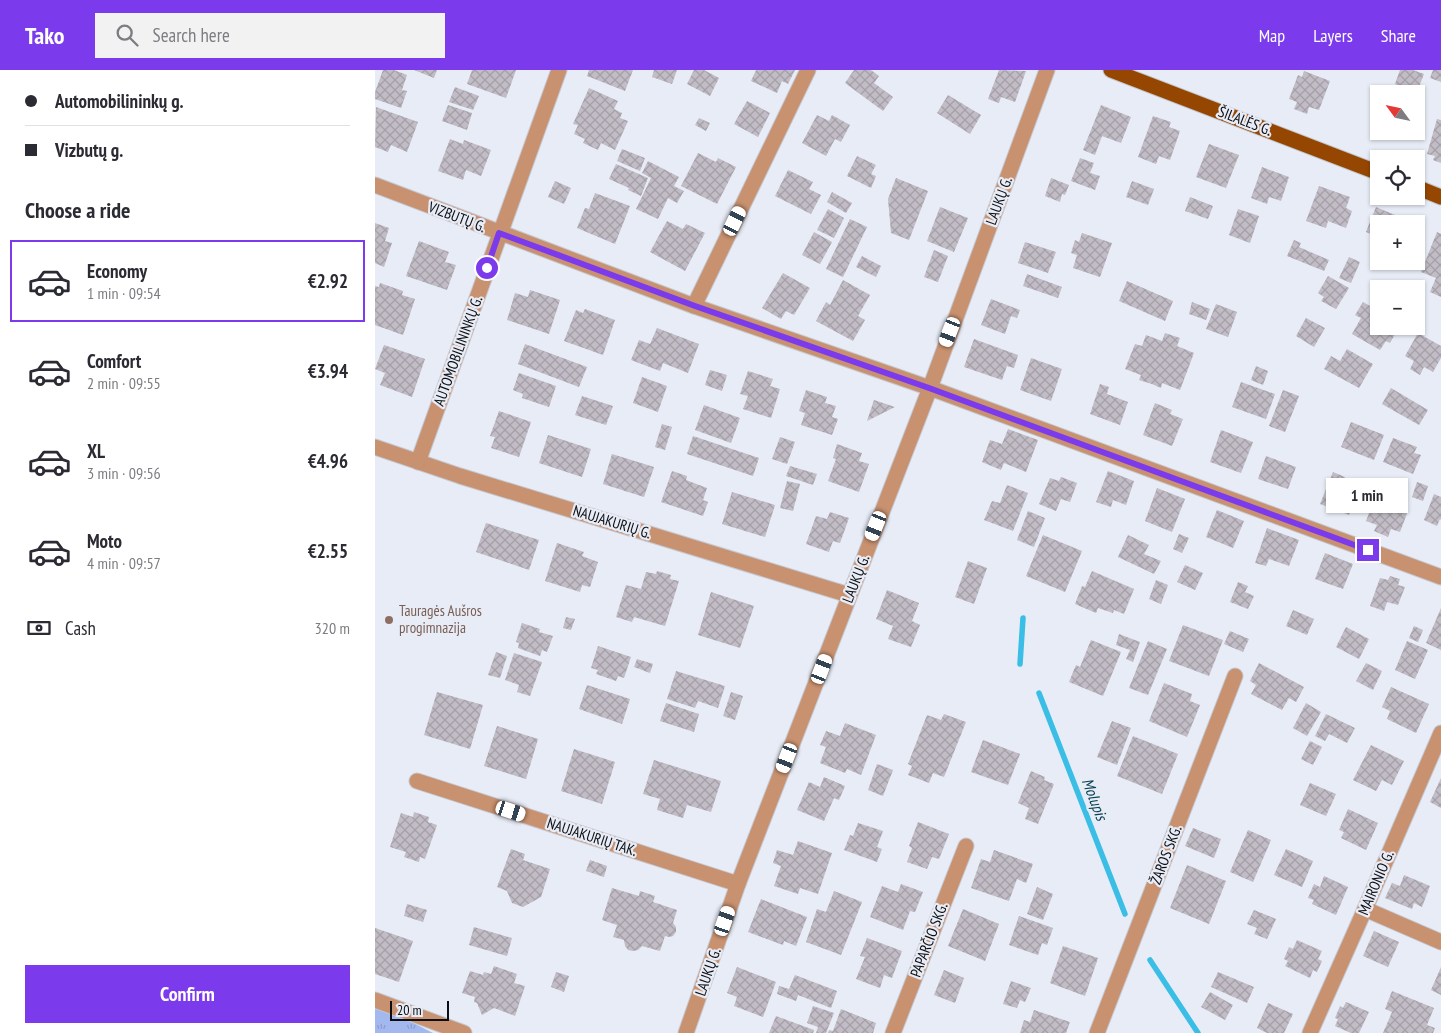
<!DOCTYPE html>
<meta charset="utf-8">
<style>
body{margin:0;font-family:"PT Sans Narrow",sans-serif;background:#f2f2f3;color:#2b2b33;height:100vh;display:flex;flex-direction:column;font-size:19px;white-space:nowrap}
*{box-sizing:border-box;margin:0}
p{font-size:16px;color:#7c7c81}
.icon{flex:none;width:28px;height:28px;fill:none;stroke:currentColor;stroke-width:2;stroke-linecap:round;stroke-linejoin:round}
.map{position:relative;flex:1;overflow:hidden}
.drawer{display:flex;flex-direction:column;background:#fff;width:375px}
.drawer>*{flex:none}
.banner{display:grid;align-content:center;height:110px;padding:0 25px;background:#fff}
.needle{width:32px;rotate:303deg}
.controls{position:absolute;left:995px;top:15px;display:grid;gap:10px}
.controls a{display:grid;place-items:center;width:55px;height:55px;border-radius:0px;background:#fff;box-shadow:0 1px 4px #0004;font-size:25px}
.scale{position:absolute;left:15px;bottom:12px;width:59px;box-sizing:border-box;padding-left:5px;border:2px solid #0c0e11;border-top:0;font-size:14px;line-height:18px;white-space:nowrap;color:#0c0e11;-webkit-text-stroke:4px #e8ecf6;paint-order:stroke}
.end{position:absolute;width:22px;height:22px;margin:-11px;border:6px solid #7c3aed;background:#fff;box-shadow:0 0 0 2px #fff}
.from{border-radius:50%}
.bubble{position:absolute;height:35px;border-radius:0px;background:#fff;box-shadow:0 1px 4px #0004;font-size:16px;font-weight:800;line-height:35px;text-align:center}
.car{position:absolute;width:15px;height:30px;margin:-15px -8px;border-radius:6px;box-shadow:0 0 4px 1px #0007;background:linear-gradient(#fff 24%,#345 0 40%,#fff 0 76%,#345 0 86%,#fff 0)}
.banner b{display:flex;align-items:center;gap:18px;height:48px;font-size:19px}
.banner b+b{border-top:1px solid #e1e1e2}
.banner i{width:12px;height:12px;background:#2b2b33}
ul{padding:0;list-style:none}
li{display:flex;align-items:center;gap:15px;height:82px;margin:0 10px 8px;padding:0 15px;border:2px solid transparent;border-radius:0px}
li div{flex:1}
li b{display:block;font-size:19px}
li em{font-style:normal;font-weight:800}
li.on{border-color:#7c3aed}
li>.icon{width:45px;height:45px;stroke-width:1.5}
h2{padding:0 25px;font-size:22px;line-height:60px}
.pay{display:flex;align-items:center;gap:12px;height:55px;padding:0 25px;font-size:19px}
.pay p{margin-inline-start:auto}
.cta{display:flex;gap:10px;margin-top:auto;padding:10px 25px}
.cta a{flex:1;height:58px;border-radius:0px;background:#7c3aed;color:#fff;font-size:20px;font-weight:800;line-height:58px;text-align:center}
header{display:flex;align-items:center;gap:30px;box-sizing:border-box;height:70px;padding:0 25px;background:#7c3aed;color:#fff}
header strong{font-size:24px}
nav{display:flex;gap:28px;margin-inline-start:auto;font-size:18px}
.search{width:350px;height:45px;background:#f2f2f3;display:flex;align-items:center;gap:12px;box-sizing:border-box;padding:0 18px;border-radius:0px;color:#7c7c81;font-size:19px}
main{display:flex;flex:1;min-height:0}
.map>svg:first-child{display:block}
.grass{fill:url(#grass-tufts)}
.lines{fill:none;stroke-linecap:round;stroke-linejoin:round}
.stream{stroke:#3abee5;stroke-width:5.5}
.building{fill:url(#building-cross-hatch)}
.street-casing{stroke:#c5c8d1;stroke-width:17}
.primary-casing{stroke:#c5c8d1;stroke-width:17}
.street{stroke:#c8916f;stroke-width:15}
.primary{stroke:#954701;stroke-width:15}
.route{stroke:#7c3aed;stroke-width:6}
.education-dot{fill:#8d6e63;stroke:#e8ecf6;stroke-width:2}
.labels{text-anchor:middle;stroke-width:4.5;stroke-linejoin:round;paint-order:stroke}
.street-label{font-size:15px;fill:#0c0e11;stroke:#e8ecf6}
.education-label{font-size:15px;fill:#785e54;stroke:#e8ecf6;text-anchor:start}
.water-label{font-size:16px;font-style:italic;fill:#094353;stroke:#e8ecf6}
</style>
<header>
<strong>Tako</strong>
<div class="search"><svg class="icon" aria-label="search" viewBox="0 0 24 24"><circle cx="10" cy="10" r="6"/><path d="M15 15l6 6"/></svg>Search here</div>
<nav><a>Map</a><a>Layers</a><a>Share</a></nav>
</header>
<main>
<section class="drawer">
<div class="banner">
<b><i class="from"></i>Automobilininkų g.</b>
<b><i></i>Vizbutų g.</b>
</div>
<h2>Choose a ride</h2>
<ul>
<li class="on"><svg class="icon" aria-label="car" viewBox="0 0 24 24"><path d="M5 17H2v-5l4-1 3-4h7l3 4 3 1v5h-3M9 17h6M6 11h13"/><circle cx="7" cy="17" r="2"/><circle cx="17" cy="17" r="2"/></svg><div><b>Economy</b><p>1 min · 09:54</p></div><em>€2.92</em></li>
<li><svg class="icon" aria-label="car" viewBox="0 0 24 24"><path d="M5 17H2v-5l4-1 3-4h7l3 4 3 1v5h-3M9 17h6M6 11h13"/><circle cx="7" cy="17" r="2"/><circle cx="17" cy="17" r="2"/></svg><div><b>Comfort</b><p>2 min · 09:55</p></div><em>€3.94</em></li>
<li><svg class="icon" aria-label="car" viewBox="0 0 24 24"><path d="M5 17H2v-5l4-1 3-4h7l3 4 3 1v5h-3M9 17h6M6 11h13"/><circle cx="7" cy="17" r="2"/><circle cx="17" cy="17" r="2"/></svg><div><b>XL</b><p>3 min · 09:56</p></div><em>€4.96</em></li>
<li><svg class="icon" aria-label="car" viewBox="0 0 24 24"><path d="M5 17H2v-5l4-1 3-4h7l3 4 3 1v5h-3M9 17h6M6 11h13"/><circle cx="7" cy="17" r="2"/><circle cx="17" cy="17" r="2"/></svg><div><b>Moto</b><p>4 min · 09:57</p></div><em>€2.55</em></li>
</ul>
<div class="pay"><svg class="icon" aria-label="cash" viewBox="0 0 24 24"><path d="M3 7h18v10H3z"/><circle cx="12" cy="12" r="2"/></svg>Cash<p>320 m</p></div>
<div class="cta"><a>Confirm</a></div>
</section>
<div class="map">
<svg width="1066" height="963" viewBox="0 0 1066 963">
<defs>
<pattern id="grass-tufts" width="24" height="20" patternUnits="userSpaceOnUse" patternTransform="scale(1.25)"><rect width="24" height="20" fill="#a2b8ef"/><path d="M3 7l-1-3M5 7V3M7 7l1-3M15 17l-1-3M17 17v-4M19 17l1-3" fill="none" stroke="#8a9dcc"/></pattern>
<pattern id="building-cross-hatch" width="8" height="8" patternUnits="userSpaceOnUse" patternTransform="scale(1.25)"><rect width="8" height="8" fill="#c1bcc5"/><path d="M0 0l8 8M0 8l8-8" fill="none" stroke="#a5a0a8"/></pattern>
</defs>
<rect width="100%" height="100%" fill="#e8ecf6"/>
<polygon class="grass" points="0,937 17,942 58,963 0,963"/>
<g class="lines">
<g class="stream">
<polyline points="645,594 648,548"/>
<polyline points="664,623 750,844"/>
<polyline points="775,890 823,963"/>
</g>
</g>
<g class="building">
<polygon points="8,0 19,0 32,5 27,20 32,21 26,38 0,29 0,22"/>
<polygon points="39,0 62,0 59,8"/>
<polygon points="97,0 141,0 131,28 92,14"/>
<polygon points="214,0 258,0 250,21 212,6"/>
<polygon points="279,0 302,0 297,14 277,7"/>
<polygon points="319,0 329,0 344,8 335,26 312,14"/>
<polygon points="381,0 420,0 413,14 407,11 402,23 376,11"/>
<polygon points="479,0 496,0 504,6 499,13 518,27 508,41 470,13"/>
<polygon points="624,0 651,1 640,32 626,27 624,33 613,29"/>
<polygon points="1025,0 1038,0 1049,4 1042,22 1036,20 1035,24 1033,24 1025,21 1026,17 1020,14"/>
<polygon points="1058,0 1066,0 1066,12 1055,8"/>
<polygon points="929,1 955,11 944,40 934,37 932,44 919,39 922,32 914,29 923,5 927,7"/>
<polygon points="80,17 104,26 98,40 74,32"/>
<polygon points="214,18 243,31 239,39 247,43 245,48 253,51 240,80 226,73 223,80 208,73 210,69 199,64 203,55 198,54"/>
<polygon points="573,25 606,45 595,64 562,43"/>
<polygon points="372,31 395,43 383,67 359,54"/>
<polygon points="73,35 97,43 92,60 67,51"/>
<polygon points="726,35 756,47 746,73 727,66 720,85 708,80"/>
<polygon points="1,37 43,52 32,82 16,75 13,82 0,77"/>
<polygon points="442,45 454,51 457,45 475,55 466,72 460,69 451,86 427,73"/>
<polygon points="778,46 796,52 794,57 805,61 795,90 784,86 781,94 763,87"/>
<polygon points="324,48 335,53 331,61 320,55"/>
<polygon points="1062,49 1066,50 1066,93 1058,90 1060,86 1052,84"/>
<polygon points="75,69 88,74 89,70 116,80 106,106 91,100 88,110 63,101"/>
<polygon points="834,74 864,85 851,118 821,107"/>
<polygon points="247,79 270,88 265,101 242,91"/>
<polygon points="323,83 341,92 343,88 361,97 342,134 306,116"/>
<polygon points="482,86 501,95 496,104 501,106 496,118 472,106"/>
<polygon points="705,88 719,93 715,103 725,106 720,120 696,111"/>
<polygon points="273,91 304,107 299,116 309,121 302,133 293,128 283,149 261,139 276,108 267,103"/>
<polygon points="241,94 273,108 266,126 253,120 254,118 234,109"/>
<polygon points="887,97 914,107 906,131 894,127 892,134 876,128"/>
<polygon points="413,100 438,112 434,119 446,125 436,144 400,126"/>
<polygon points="521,108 553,121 534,170 516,163 513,129"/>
<polygon points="676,108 694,115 690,125 687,124 685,132 670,126"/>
<polygon points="180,111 196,118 189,134 173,127"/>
<polygon points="757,111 779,119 773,135 751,127"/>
<polygon points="944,116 975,127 971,138 977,141 971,158 953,151 951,158 931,151"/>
<polygon points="457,122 477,133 471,143 452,132"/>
<polygon points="220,123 255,136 240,174 202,158 210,138 214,139"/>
<polygon points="815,127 838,136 833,149 810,141"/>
<polygon points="565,137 593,148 579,182 552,171"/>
<polygon points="1001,137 1027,148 1025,154 1004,154 1004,176 998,174 1001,166 991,162"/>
<polygon points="453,139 469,148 459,168 442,160"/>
<polygon points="863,139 884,146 875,173 854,165"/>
<polygon points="475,149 492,157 468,207 451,199"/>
<polygon points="292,151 308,159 311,154 330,163 310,201 275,182"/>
<polygon points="0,153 14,158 10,171 17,173 9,197 0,193"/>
<polygon points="439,162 457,172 445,194 427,185"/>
<polygon points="1062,162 1066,164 1066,227 1055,222 1061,208 1046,202"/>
<polygon points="707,163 737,173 725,207 698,198 702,185 696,183 700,170 704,172"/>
<polygon points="919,170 926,173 924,177 954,190 949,201 912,186"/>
<polygon points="44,171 74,182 70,192 81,195 72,220 31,206"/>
<polygon points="650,172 681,182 673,203 643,193"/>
<polygon points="559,180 573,186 563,212 549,207"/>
<polygon points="487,186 506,196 501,207 481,197"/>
<polygon points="974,187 985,192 976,213 964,208"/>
<polygon points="408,203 435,218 419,245 411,241 406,249 387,238"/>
<polygon points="652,204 687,217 683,228 648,216"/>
<polygon points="953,206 974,218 961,239 946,231 949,227 943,223"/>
<polygon points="468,210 495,225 483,246 490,250 478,271 441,251 451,232 455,235"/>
<polygon points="752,211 798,231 790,251 744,231"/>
<polygon points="5,213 28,221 27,225 40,229 28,265 0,255 0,216 4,217"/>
<polygon points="155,220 185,230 174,264 132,250 140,223 153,227"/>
<polygon points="616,229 645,240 642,248 636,246 630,264 606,255"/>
<polygon points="817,232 835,239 831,250 814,244"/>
<polygon points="988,232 1004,241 1004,256 1017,256 1014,260 1020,264 1015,273 1011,271 1005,280 977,264 986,248 980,245"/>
<polygon points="841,234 862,242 853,267 831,259"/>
<polygon points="210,239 240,250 228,285 189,271 201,240 208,243"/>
<polygon points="931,248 950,258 939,277 921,266"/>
<polygon points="282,258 324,274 313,303 288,293 285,301 256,290 264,270 275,274"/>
<polygon points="790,263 805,268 802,276 819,283 805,320 787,313 786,318 777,314 764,310 766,305 750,299 760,274 767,276 771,265 787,271"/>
<polygon points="1043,263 1066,276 1066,288 1058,302 1049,297 1045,305 1035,299 1039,291 1030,286"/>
<polygon points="599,269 643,285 639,298 632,296 627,310 589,297"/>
<polygon points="150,274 212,297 204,317 143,294"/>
<polygon points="9,275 50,289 37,327 5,315 10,303 0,299"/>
<polygon points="972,279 998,294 984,318 949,299 956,286 965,291"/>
<polygon points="656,288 687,299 676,331 645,320"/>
<polygon points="881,296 893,301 888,315 876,310"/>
<polygon points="335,300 352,305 347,321 330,315"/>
<polygon points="373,301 398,309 395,316 405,319 396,348 368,339 373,326 365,324"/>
<polygon points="144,303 181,316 174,337 147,328 148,324 138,320"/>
<polygon points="267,307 292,316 283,342 258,333"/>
<polygon points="866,312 900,324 891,349 857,337"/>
<polygon points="725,314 734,317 732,324 753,332 745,355 715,344"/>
<polygon points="1016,318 1053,340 1044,355 1007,334"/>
<polygon points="431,320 452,327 450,333 461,336 457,347 463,349 457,365 426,355 430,343 424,341"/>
<polygon points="908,320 924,326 910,362 894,356"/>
<polygon points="207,326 238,336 231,355 200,345"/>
<polygon points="499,330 520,337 492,351"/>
<polygon points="780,333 797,340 795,344 808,349 797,376 768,365"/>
<polygon points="329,335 365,348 356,373 320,360"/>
<polygon points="124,341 156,352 144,387 116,378 120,367 115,366"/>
<polygon points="976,352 1009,365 999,390 966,377"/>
<polygon points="287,354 297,357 290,380 280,377"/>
<polygon points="633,359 663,370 651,402 629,393 626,400 607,392 615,370 627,374"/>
<polygon points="846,360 878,372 866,403 835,392"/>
<polygon points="173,365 216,379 207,407 164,393"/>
<polygon points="318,366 384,388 378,406 312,384"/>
<polygon points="405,367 420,372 412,394 397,389"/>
<polygon points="1018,368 1042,377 1039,383 1046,385 1038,404 1008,392"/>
<polygon points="462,374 487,383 484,391 494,394 484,422 453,411 461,389 458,388"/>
<polygon points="237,384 279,397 269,427 228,414"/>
<polygon points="891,386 921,397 913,419 883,409"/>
<polygon points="415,396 442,404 438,415 411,406"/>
<polygon points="297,401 312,406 311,410 332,418 328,430 333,432 328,446 286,432"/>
<polygon points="733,401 759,411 751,435 738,430 736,437 721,432"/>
<polygon points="958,402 970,407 968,412 985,419 974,445 945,434"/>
<polygon points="686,407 702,413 695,432 686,429 681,441 664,434 675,408 684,411"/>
<polygon points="412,411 425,414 418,441 405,438"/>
<polygon points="1042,412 1053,416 1048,431 1037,427"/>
<polygon points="632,415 653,423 638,461 609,450 617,431 625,433"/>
<polygon points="1004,417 1019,423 1015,434 1033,441 1025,462 1016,459 1013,467 999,461 1002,455 991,451"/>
<polygon points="782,418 810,429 797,462 770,451"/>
<polygon points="357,422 400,435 390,467 347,454"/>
<polygon points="1059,424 1066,427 1066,450 1065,449 1062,456 1049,450"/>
<polygon points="842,440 869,451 858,478 831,467"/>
<polygon points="653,441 670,448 659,477 642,470"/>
<polygon points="455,442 474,448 465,473 458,471 454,482 431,474 441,446 452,449"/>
<polygon points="111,453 164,470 154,500 101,482"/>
<polygon points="892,458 924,470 914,496 894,489 891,496 880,493"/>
<polygon points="804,464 814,468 807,483 798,479"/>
<polygon points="668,465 707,481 690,522 651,506"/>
<polygon points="753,465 774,475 769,484 786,491 779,504 743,487"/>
<polygon points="182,473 209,482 207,486 223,492 215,517 207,515 205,522 170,511"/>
<polygon points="950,483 978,494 968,519 940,509"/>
<polygon points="593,491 612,498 599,534 580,527"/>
<polygon points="810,495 828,503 820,520 802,512"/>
<polygon points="282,501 296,505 295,509 304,511 290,556 259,547 257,552 241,547 251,515 266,519 271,502 281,504"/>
<polygon points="717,501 759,519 749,544 739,540 738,543 723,538 721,543 700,534 707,516 710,517"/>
<polygon points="1015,506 1025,509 1023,515 1030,517 1023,535 1012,532 1009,541 995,536 1005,508 1013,510"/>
<polygon points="781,510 793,515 786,534 774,529"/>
<polygon points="863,512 873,516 870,522 879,526 873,539 855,532"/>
<polygon points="512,520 544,533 537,551 545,555 536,577 513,569 518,556 501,549"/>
<polygon points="336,522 379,536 365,578 323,565"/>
<polygon points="1066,538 1066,580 1051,573"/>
<polygon points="918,540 939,549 932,565 911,556"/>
<polygon points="191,547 200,549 196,560 188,558"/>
<polygon points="147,553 165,559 164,562 178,566 172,582 167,580 165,586 143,578 144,573 141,572"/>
<polygon points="808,555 848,570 834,606 794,591"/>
<polygon points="1039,556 1048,560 1043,572 1034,568"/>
<polygon points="971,557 994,569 984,589 961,577"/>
<polygon points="855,561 874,569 868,582 849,574"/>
<polygon points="744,564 765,572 758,592 751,589 755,580 741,575"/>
<polygon points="716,570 746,582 728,626 694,612 701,595 705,597"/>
<polygon points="773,571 792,579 773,625 754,618"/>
<polygon points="1032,571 1053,580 1040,609 1020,600"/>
<polygon points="223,576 256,587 249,608 243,606 241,611 221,604 223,600 216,598"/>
<polygon points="121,582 132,586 125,608 113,605"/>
<polygon points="139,583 167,592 155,626 142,622 144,615 130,610"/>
<polygon points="262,589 278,594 275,603 259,597"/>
<polygon points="884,593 929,617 921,632 914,628 907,640 876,624 881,615 875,611"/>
<polygon points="991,593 1007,601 998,620 981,611"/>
<polygon points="301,601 350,616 343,638 323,631 320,638 292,629"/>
<polygon points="789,613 817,624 815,631 825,635 812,667 774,651"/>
<polygon points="212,615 255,629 247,654 204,639"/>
<polygon points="1016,617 1054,634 1041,663 1012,649 1015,641 1007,637"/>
<polygon points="62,622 108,635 95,679 49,665"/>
<polygon points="356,622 368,626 360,650 348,646"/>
<polygon points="291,633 324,644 319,662 285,651"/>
<polygon points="931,633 946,642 932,666 918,658"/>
<polygon points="569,644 591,652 569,707 558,703 554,713 533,705 537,696 533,694 552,645 566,650"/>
<polygon points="951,644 980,658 972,673 954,664 950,671 940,666"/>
<polygon points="737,651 756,658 742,695 722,687"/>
<polygon points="470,653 501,665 486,705 472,699 470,703 445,693 451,677 445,675 451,661 465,666"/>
<polygon points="122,656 163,669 151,709 109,696"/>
<polygon points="758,666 803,684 787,724 742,706"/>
<polygon points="608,670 645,684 633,715 596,702"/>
<polygon points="935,671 947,677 938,695 926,689"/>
<polygon points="996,675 1029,691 1017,715 1007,710 1001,721 978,710"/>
<polygon points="199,679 240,692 227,734 186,721"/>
<polygon points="279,690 346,711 336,742 312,735 308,748 282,740 285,729 268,724"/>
<polygon points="502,694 518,700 508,726 493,720"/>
<polygon points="656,701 670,707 669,710 679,714 663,754 650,749 654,738 643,733"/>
<polygon points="449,707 470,716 464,730 459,728 449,751 422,740 434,712 445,717"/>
<polygon points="1066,708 1066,738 1055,732"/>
<polygon points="935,713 961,724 951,746 925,735"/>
<polygon points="973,739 1003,753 991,780 966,768 969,762 964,760"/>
<polygon points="39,742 54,747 53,752 62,755 50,789 45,787 44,792 29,787 31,782 15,777 26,743 38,747"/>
<polygon points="543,752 574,764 564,789 557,787 552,799 532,792 537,778 534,776"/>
<polygon points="483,753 508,761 502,777 507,779 502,792 469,780 475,765 478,766"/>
<polygon points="818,758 846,769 839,788 810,776"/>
<polygon points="873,760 896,770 878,812 855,802"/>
<polygon points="423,771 457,783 443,824 425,818 423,824 399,816 406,796 398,793 402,780 418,785"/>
<polygon points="136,779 150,784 148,790 175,799 166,827 148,837 137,833 132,821 122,817"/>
<polygon points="911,779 938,791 927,817 899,805"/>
<polygon points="619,780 658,794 651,813 642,809 634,831 596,818 606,789 615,792"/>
<polygon points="215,790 232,796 229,807 211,801"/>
<polygon points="812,795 851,811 834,854 795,838"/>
<polygon points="1029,805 1055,816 1047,837 1039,833 1037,839 1010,828 1017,813 1025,816"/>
<polygon points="949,806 973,817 961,845 937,834 939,830 933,828 939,814 945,817"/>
<polygon points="526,814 548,822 540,842 535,841 528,860 495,847 507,816 523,822"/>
<polygon points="662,817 678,824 668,850 652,844"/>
<polygon points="237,818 264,826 265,821 280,826 278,832 302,840 298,853 301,857 301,862 298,866 294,867 290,866 285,881 267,876 263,880 258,881 253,880 250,876 249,870 238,867 242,855 227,850"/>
<polygon points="459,821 487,832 466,885 431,872 442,839 451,842"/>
<polygon points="386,829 432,847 421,876 409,871 408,875 373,862"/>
<polygon points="32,834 52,840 48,852 29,846"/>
<polygon points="588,839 624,854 610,891 573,876"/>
<polygon points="879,840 901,849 892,869 879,864 882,858 872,854"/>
<polygon points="644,846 678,858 672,875 667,873 663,885 634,875"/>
<polygon points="99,857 137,868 132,886 94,875"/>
<polygon points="0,858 38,871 24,912 0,904"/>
<polygon points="999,861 1024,872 1013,897 988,886"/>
<polygon points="492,868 527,881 517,908 509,905 505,918 481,909 490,887 485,886"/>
<polygon points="922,870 947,881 943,889 947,891 942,902 938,900 935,908 910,896 913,891 909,889 914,877 918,879"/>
<polygon points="688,876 723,888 710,926 675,913"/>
<polygon points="119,896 142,904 139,913 150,916 140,946 119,938 107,945 102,933 99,932 100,927 87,923 95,901 108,905 109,902 116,904"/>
<polygon points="362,897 401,912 388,947 359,936 362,927 352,923"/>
<polygon points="1066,897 1066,925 1056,920"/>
<polygon points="569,900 589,908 580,933 559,925"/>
<polygon points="181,902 194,906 189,922 176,917"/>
<polygon points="843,902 879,917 872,933 836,917"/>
<polygon points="420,905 462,921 456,938 423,925 421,931 402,924 404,916 414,919"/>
<polygon points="636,911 656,918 650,932 645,930 642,938 628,934"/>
<polygon points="1017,921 1059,938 1052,955 1060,958 1058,963 1008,963 1017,942 1010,939"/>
<polygon points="835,922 858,935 850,950 826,937"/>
<polygon points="971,932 994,942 984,963 976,963 960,956 963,949 960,948 965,936 968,938"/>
<polygon points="893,933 918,944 909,963 892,963 882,958"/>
<polygon points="438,936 459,943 451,963 441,963 443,957 432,953"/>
<polygon points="466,939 501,953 498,963 453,963 454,960 458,961"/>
<polygon points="659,940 695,952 691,963 645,963 649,950 655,952"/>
<polygon points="401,946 439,960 438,963 394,963"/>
</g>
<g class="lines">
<g class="street-casing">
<g id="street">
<polyline points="0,115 319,236 555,318 1066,507"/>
<polyline points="319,236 433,0"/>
<polyline points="0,377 85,406 474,525"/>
<polyline points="43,392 184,0"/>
<polyline points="42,711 363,814"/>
<polyline points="990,839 1066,872"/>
<polyline points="0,930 89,963"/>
<polyline points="311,963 363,814 555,318 672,0"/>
<polyline points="518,963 591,776"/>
<polyline points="722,963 860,606"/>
<polyline points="935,963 990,839 1066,663"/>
</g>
</g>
<g class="primary-casing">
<g id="primary">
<polyline points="736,0 1004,103"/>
<polyline points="1041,117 1066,127"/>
</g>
</g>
<use href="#street" class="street"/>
<use href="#primary" class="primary"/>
</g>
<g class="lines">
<polyline class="route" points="112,198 124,163 320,236 554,318 993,480"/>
</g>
<circle class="education-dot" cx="14" cy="550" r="5"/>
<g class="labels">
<g class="street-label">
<text transform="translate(870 51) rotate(21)" y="5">ŠILALĖS G.</text>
<text transform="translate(624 131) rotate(-70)" y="5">LAUKŲ G.</text>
<text transform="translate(82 147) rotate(21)" y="5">VIZBUTŲ G.</text>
<text transform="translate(83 281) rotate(-70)" y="5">AUTOMOBILININKŲ G.</text>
<text transform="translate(237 452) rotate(17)" y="5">NAUJAKURIŲ G.</text>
<text transform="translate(481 509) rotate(-69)" y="5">LAUKŲ G.</text>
<text transform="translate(217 767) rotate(18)" y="5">NAUJAKURIŲ TAK.</text>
<text transform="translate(791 785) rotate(-69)" y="5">ŽAROS SKG.</text>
<text transform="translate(1001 813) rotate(-67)" y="5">MAIRONIO G.</text>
<text transform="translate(554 870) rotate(-69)" y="5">PAPARČIO SKG.</text>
<text transform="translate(333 902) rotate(-71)" y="5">LAUKŲ G.</text>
</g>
<g class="education-label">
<text x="24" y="546">Tauragės Aušros<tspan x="24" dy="17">progimnazija</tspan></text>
</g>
<g class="water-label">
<text transform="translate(720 729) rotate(69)" y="6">Molupis</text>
</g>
</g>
</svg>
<div class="controls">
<a><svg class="needle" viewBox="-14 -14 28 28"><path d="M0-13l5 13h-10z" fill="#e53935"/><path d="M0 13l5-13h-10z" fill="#7c7c81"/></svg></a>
<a><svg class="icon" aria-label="locate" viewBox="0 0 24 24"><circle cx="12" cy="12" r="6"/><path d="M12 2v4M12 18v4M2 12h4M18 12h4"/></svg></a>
<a>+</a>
<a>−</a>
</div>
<div class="scale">20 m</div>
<i class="end from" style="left:112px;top:198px"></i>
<i class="end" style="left:993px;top:480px"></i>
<div class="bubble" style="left:951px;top:408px;width:82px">1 min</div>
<i class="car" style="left:360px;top:151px;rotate:26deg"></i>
<i class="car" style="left:575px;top:262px;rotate:201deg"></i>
<i class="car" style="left:501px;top:456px;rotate:202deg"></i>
<i class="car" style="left:447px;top:599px;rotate:21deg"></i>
<i class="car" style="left:412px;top:688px;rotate:201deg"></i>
<i class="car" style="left:136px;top:741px;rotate:108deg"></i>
<i class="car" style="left:350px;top:851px;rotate:19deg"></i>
</div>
</main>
